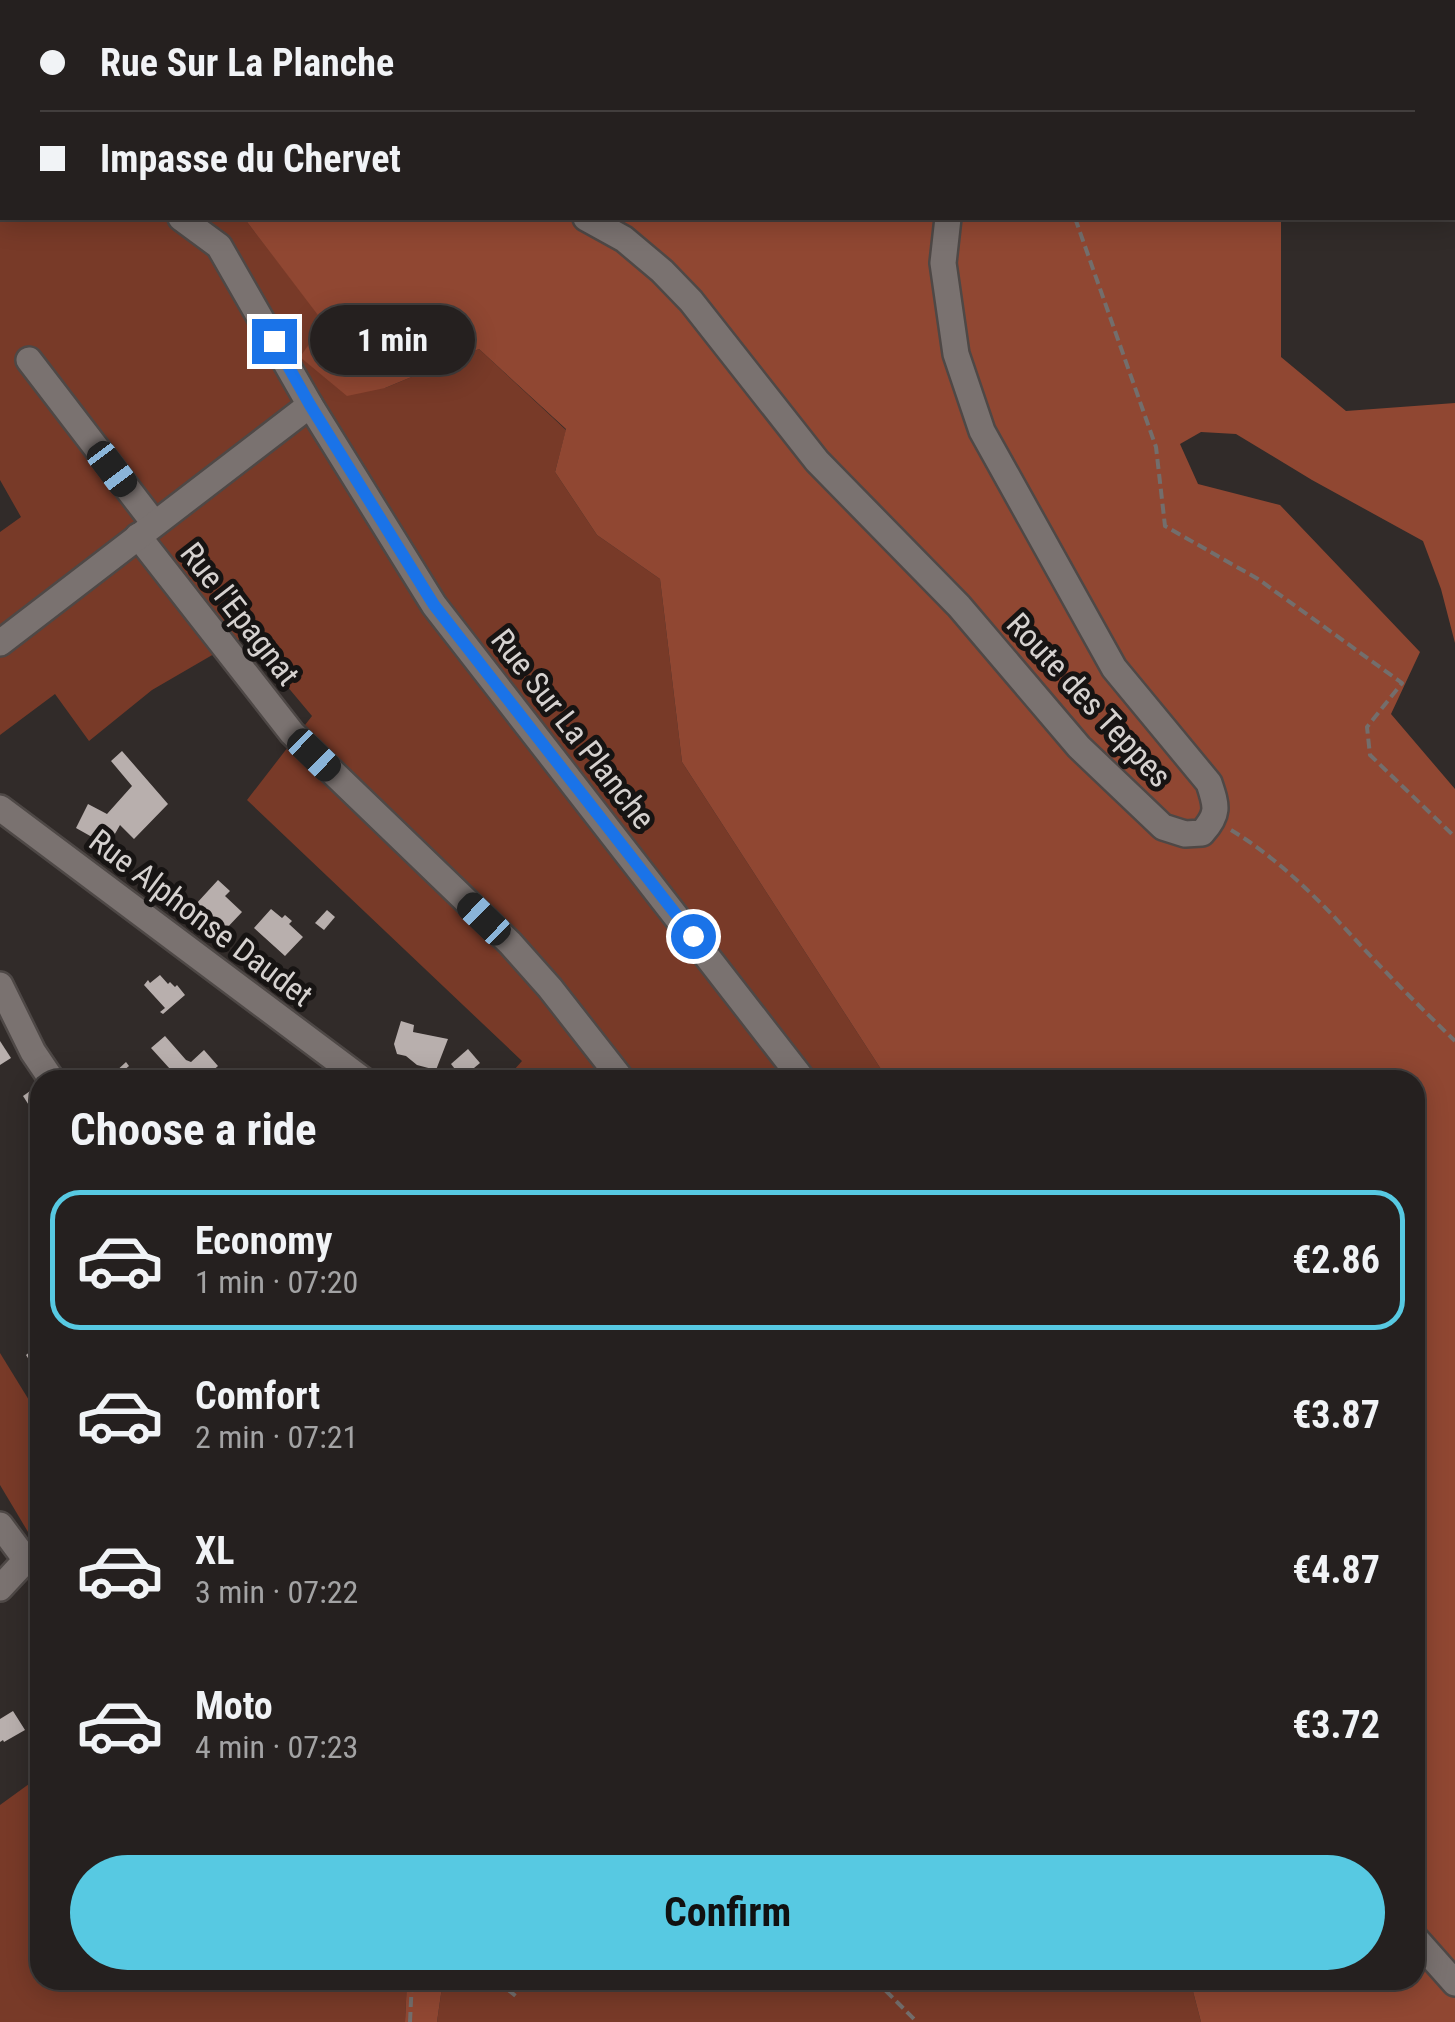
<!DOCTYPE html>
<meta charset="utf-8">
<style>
body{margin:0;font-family:"Roboto Condensed",sans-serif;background:#312d2c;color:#f1f3f6;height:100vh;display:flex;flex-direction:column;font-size:38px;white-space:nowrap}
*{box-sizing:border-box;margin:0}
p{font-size:32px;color:#a3a3a4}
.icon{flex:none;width:55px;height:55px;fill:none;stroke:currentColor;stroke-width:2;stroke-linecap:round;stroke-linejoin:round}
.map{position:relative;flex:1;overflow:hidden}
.panel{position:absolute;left:30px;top:1070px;width:1395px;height:920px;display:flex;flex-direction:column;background:#25201f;border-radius:30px;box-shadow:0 5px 25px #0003,0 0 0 2px #423e3d}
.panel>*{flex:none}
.hud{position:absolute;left:0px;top:0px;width:1455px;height:220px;box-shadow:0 5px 25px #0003,0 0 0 2px #423e3d;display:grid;align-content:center;height:220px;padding:0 40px;background:#25201f}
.end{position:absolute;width:45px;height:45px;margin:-22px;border:12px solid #1a73e8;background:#fff;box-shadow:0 0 0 5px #fff}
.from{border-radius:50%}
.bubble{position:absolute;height:70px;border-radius:35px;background:#25201f;box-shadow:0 5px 25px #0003,0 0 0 2px #423e3d;font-size:32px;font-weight:700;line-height:70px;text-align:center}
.car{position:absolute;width:30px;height:60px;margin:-30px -15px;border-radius:12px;box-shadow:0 0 8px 2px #0007;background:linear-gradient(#222 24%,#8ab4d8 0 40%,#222 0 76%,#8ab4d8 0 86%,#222 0)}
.hud b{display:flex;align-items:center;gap:35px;height:95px;font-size:38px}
.hud b+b{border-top:2px solid #423e3d}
.hud i{width:25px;height:25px;background:#f1f3f6}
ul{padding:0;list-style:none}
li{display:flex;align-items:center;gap:30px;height:140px;margin:0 20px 15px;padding:0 20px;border:5px solid transparent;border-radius:30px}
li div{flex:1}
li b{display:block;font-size:38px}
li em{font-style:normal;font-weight:700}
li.active{border-color:#57c9e2}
li>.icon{width:90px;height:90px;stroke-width:1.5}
h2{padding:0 40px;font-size:45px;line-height:120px}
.button{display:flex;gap:20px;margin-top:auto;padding:20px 40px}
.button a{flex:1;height:115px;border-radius:60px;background:#57c9e2;color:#111;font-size:40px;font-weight:700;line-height:115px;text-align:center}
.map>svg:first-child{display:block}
.green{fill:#783a28}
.forest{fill:#904732}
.building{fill:#b8afad}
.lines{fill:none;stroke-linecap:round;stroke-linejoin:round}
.minor-casing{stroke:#4e4846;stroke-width:30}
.path{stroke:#736e6c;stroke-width:4;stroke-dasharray:10 5;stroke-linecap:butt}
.minor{stroke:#7a7270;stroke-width:25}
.route{stroke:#1a73e8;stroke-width:12}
.labels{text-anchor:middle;stroke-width:10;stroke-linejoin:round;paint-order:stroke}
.street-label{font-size:32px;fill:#d6d2d0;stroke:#171413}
</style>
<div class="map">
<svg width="1455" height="2022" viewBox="0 0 1455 2022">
<rect width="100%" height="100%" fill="#312b29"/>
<g class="green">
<polygon points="0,0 147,0 149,2 2,2 2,218 244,218 325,323 385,388 479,349 566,430 555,472 597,535 660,579 682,762 888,1080 505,1080 522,1061 247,800 312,716 245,636 152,690 89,741 55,694 0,735 0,532 21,517 0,480"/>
<polygon points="0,1353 40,1418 40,1552 0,1485"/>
<polygon points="40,1776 40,1980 407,1980 405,2022 0,2022 0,1805"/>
<polygon points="443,1980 1190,1980 1201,2022 437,2022"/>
</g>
<g class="forest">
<polygon points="147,0 819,0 822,2 149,2"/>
<polygon points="244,218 1281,218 1281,357 1346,411 1455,403 1455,643 1441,589 1423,541 1312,480 1236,434 1201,432 1180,444 1198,484 1280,505 1420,652 1391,714 1455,789 1455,2022 1201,2022 1190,1980 1415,1980 1415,1080 888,1080 682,762 660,579 597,535 555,472 566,429 479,349 385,388 347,396 300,357 324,323"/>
<polygon points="407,1980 443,1980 437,2022 405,2022"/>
</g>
<g class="building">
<polygon points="122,751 168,804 134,839 120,825 108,846 76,828 88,804 107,814 132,786 111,761"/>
<polygon points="218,880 230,891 225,896 242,912 225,930 196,904"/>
<polygon points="271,909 282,918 285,915 292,921 289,924 303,937 285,956 254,928"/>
<polygon points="327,910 335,917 324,930 315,923"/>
<polygon points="160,975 168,984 170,982 175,987 177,985 185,995 163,1014 160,1012 165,1008 144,985 148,980 150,983"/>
<polygon points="401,1021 414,1025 413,1032 448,1039 436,1070 417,1065 406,1056 397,1054 394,1044"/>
<polygon points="165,1036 186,1060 191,1062 204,1050 218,1066 202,1080 180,1080 151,1048"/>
<polygon points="0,1041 11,1058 0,1065"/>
<polygon points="468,1049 480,1063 462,1078 451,1064"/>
<polygon points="126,1062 129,1066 123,1071 130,1080 113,1080 116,1077 113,1074"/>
<polygon points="36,1087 40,1093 40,1104 32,1110 23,1096"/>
<polygon points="40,1282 40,1312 30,1299 29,1289 34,1283"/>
<polygon points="36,1347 40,1356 31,1363 26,1355"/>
<polygon points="13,1711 25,1730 4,1742 3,1740 0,1742 0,1719"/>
</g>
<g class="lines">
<g class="minor-casing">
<g id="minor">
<polyline points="6,0 7,2"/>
<polyline points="399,0 403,2"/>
<polyline points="1452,130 1455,131"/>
<polyline points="181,218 219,246 310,405 434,605 803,1080"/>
<path d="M 586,218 L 624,239 L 662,271 L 691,301 L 817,461 L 959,606 L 1079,747 L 1163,827 L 1185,834 L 1202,833 C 1219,814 1217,807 1209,783 L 1114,668 L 982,431 L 956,354 L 943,263 L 948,218"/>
<polyline points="29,360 154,523"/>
<polyline points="138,536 292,733 510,943 550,988 622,1080"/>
<polyline points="0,643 310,405"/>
<polyline points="0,808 363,1080"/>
<polyline points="0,985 33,1052 52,1080"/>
<polyline points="0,1525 26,1560 40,1565"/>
<polyline points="0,1588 26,1560"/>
<polyline points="1415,1938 1455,1983"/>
</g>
</g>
<g class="path">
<polyline points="1046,0 1048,2"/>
<polyline points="1075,218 1156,447 1165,526 1258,579 1402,683 1367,727 1370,755 1455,837"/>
<path d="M 1231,830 C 1281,860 1324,905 1363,948 C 1393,980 1424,1011 1455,1041"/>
<polyline points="496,1980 517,1997"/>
<polyline points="875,1980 917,2022"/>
<polyline points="410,2022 412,1980"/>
</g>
<use href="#minor" class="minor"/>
</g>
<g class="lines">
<polyline class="route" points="274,341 310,405 434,605 693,936"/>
</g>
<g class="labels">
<g class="street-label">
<text transform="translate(240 614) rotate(52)" y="11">Rue l'Epagnat</text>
<text transform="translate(1089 700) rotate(47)" y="11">Route des Teppes</text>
<text transform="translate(573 729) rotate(52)" y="11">Rue Sur La Planche</text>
<text transform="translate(201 918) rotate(37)" y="11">Rue Alphonse Daudet</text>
</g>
</g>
</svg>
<i class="end from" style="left:693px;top:936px"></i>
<i class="end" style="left:274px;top:341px"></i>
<div class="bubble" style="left:310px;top:305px;width:165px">1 min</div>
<i class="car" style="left:112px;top:469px;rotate:143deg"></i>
<i class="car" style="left:314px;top:755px;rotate:134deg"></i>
<i class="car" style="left:484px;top:919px;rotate:314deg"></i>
<div class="hud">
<b><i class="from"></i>Rue Sur La Planche</b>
<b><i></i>Impasse du Chervet</b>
</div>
<section class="panel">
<h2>Choose a ride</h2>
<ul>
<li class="active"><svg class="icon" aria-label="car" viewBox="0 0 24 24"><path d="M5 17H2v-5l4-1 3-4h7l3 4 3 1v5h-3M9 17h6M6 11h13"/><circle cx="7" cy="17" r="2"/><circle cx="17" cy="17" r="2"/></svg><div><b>Economy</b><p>1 min · 07:20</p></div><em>€2.86</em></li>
<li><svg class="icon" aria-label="car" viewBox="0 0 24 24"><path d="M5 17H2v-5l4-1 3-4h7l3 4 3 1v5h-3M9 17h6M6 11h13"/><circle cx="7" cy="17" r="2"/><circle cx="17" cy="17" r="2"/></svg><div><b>Comfort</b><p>2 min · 07:21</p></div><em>€3.87</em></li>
<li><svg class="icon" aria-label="car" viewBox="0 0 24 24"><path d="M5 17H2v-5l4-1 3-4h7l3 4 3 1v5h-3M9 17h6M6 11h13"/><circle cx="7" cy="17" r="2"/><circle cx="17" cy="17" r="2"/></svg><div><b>XL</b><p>3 min · 07:22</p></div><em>€4.87</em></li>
<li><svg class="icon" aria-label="car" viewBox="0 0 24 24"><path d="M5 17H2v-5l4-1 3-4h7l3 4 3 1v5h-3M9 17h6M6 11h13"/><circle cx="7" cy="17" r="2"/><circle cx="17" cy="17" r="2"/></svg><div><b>Moto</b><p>4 min · 07:23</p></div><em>€3.72</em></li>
</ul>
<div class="button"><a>Confirm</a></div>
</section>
</div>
